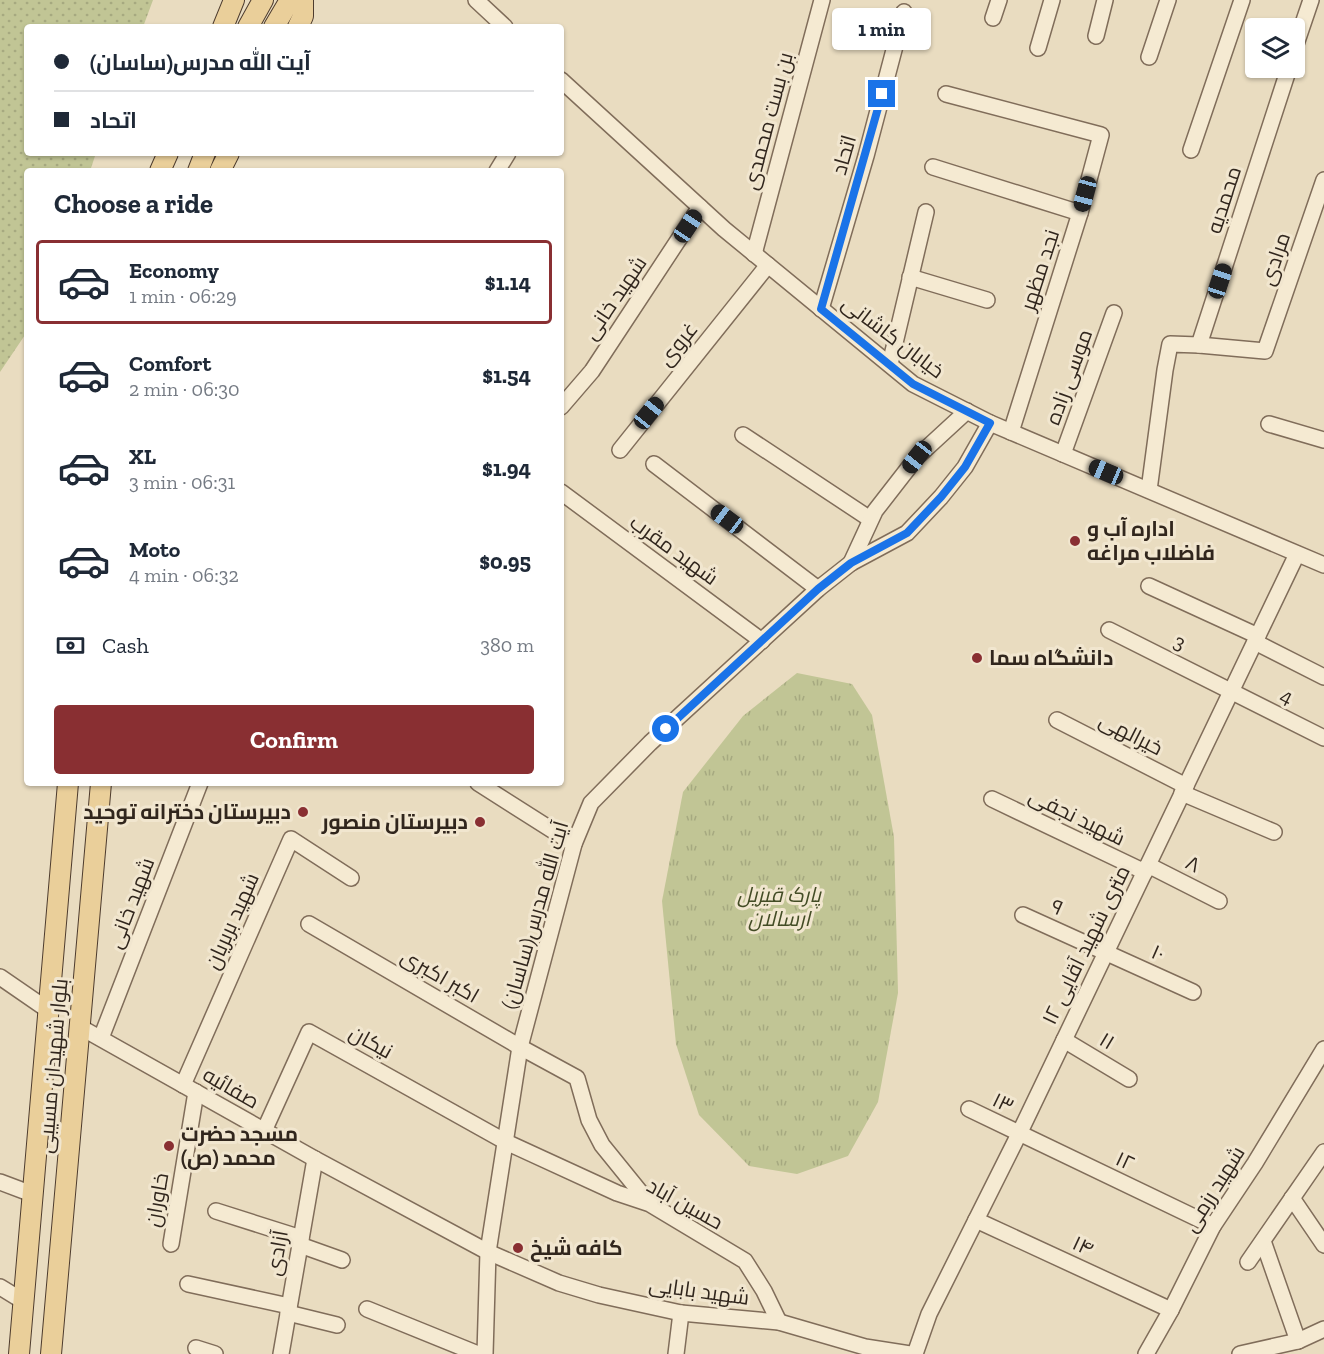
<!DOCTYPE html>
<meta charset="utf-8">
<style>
body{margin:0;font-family:"Zilla Slab",Cairo,serif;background:#f2f2f3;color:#1f2937;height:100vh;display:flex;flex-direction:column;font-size:22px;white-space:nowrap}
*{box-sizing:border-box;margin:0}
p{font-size:20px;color:#747a83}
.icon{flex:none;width:33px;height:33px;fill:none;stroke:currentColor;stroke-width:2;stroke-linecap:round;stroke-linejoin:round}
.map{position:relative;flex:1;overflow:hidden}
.drawer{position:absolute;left:24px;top:168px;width:540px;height:618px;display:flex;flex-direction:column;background:#fff;border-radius:6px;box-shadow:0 2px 4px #0004}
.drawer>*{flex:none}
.hud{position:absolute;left:24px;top:24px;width:540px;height:132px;border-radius:6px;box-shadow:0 2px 4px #0004;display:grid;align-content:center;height:132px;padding:0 30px;background:#fff}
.fabs{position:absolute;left:1245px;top:18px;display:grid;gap:12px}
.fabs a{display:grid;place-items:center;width:60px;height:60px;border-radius:6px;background:#fff;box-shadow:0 2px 4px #0004;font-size:30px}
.end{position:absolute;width:27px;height:27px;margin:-14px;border:8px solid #1a73e8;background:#fff;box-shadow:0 0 0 3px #fff}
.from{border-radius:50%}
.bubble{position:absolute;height:42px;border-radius:6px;background:#fff;box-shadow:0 2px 4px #0004;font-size:20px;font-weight:800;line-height:42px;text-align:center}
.car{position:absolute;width:18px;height:36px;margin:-18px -9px;border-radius:8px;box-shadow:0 0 4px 2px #0007;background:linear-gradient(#222 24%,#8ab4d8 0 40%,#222 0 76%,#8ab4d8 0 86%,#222 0)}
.hud b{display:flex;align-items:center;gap:21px;height:57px;font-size:22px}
.hud b+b{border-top:2px solid #e0e1e3}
.hud i{width:15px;height:15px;background:#1f2937}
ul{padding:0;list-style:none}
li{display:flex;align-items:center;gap:18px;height:84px;margin:0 12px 9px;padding:0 18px;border:3px solid transparent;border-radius:6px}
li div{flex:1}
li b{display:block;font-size:22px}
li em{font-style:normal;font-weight:800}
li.current{border-color:#892f32}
li>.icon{width:54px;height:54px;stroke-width:1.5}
h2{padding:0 30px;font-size:27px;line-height:72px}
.pay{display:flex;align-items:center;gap:15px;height:66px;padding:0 30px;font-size:22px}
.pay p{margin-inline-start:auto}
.cta{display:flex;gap:12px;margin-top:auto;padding:12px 30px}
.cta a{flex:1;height:69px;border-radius:6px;background:#892f32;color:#fff;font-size:24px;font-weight:800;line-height:69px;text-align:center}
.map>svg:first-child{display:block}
.park{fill:url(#park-tufts)}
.garden{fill:url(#garden-dots)}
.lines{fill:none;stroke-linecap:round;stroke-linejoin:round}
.minor-casing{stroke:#806d5a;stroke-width:18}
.major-casing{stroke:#4e3c2e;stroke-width:22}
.minor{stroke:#f5ead2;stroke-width:15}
.major{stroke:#eacf9a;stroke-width:20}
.route{stroke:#1a73e8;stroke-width:8}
.poi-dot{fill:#892f32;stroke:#f1e6cf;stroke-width:2}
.labels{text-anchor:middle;stroke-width:6;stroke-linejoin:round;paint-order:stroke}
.street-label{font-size:21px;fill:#31261d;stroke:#f1e6cf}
.poi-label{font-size:21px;font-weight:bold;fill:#31261d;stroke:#f1e6cf;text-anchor:start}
.park-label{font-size:21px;font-style:italic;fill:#434c25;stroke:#f1e6cf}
</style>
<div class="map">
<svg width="1324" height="1354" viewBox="0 0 1324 1354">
<defs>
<pattern id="park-tufts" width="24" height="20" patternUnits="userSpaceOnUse" patternTransform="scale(1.5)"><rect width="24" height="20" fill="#c1c595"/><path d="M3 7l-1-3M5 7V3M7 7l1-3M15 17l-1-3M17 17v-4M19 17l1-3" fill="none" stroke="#a6a980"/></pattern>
<pattern id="garden-dots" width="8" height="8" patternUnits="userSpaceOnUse" patternTransform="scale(1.5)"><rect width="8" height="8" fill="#c1c595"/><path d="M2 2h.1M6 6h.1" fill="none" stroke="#a6a980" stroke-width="1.8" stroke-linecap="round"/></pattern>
</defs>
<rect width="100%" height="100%" fill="#e9dcc0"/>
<polygon class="park" points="797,673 852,684 872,715 894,837 898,993 878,1102 848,1156 797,1174 749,1166 699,1115 676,1044 662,901 683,792 743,716"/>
<polygon class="garden" points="0,0 153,0 143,27 27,27 27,153 96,153 90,171 27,171 27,332 0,372"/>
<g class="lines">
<g class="minor-casing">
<g id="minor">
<polyline points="476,0 505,27"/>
<polyline points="993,18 999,0"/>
<polyline points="1096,36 1105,0"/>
<polyline points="1038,48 1052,0"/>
<polyline points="1294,50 1311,0"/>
<polyline points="1149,57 1168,0"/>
<polyline points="561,80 724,229 913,384 990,423 1324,565"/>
<polyline points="946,94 1101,135 1080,213 1011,432"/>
<polyline points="1191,150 1242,0"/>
<polyline points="933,167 1080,213"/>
<polyline points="497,171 508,153"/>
<polyline points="754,254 822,0"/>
<polyline points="910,277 987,300"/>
<polyline points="821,309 866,156 904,12"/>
<polyline points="1199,345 1289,68"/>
<polyline points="890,364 926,212"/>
<polyline points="561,407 592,371 700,207"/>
<polyline points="1269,424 1324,440"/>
<polyline points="743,435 870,519"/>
<polyline points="620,450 768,265"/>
<polyline points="1063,454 1114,313"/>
<polyline points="654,464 818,589"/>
<polyline points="1149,490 1165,370 1170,344 1199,345 1265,351 1324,180"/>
<polyline points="561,492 762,641"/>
<polyline points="851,563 875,511 917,457 967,411"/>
<polyline points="1149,586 1258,636"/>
<polyline points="1109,630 1324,738"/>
<polyline points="1255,642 1324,677"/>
<polyline points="1057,720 1186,786"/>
<polyline points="478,783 574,844"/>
<polyline points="1182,793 1274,832"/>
<polyline points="992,799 1145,872"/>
<polyline points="1148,865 1219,901"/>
<polyline points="1023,915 1193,992"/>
<polyline points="309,924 520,1047 577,1078 589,1120 602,1145 649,1203"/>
<polyline points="0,977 48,1010"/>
<polyline points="80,1027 315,1159 488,1252 559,1283 599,1295 681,1313 779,1322 865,1347 910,1354"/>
<polyline points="101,1038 200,783"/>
<polyline points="1064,1040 1129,1079"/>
<polyline points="183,1085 291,839 351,878"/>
<polyline points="969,1109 1213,1226"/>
<polyline points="264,1131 309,1032 506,1142 617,1193 650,1204 745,1261 764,1291 779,1322"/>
<polyline points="0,1182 32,1194"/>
<polyline points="1292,1198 1324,1245"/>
<polyline points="216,1211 301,1238"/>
<polyline points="976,1220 1171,1310"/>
<polyline points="1263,1241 1298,1341"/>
<polyline points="171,1244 196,1092"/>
<polyline points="300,1245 342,1260"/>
<polyline points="1248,1262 1324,1152"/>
<polyline points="188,1284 289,1306"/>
<polyline points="0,1287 23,1301"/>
<polyline points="367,1309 478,1354"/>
<polyline points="288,1313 337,1325"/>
<polyline points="196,1348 215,1354"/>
<polyline points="281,1354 315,1159"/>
<polyline points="485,1354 488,1252 520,1047 574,844 591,803 650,743 818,589 851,563 907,533 941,497 965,467 990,423"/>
<polyline points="676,1354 681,1313"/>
<polyline points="915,1354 929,1314 1019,1134 1297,554"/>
<polyline points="1146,1354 1171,1310 1213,1226 1255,1163 1324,1049"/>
<polyline points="1240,1354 1298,1341 1324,1329"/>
</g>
</g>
<g class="major-casing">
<g id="major">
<polyline points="223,27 234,0"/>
<polyline points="248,27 263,0"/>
<polyline points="274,27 290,0"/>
<polyline points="298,27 303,16 303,0"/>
<polyline points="160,171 168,153"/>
<polyline points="198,171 205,153"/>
<polyline points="220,171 229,153"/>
<polyline points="19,1354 68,783"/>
<polyline points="51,1354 101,783"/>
</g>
</g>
<use href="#minor" class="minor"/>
<use href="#major" class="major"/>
</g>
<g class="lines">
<polyline class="route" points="666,729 818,589 851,563 907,533 941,497 965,467 990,423 913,384 821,309 882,94"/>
</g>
<g class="poi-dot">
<circle cx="1075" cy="541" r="6"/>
<circle cx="977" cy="658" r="6"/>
<circle cx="303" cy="812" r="6"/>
<circle cx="480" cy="822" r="6"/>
<circle cx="169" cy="1146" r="6"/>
<circle cx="518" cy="1248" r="6"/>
</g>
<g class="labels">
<g class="street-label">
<text transform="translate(768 121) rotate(-75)" y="7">بن بست محمدی</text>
<text transform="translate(844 155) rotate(-74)" y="7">اتحاد</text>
<text transform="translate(1224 200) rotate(-72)" y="7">محمدیه</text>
<text transform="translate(1275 259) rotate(-71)" y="7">مرادی</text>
<text transform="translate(1040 270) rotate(-72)" y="7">نجد مظهر</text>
<text transform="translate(615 298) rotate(-56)" y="7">شهید خانی</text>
<text transform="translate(893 337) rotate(37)" y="7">خیابان کاشانی</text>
<text transform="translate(678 344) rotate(-51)" y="7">غروی</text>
<text transform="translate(1069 377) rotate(-70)" y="7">موسی زاده</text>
<text transform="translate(674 550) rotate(36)" y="7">شهید مقرب</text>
<text transform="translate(1180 642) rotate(26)" y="7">3</text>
<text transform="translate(1287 696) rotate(27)" y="7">4</text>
<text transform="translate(1131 734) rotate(27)" y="7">خیرالهی</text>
<text transform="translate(1077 817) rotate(26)" y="7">شهید نجفی</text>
<text transform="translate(1193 864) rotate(27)" y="7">۸</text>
<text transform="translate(131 903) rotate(-69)" y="7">شهید خانی</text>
<text transform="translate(1057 907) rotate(24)" y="7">۹</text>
<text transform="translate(535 915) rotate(-74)" y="7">آیت الله مدرس(ساسان)</text>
<text transform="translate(232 921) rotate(-66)" y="7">شهید بربریان</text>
<text transform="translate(1086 945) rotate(-64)" y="7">۱۲ متری شهید آقایی</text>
<text transform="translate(1158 953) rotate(24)" y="7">۱۰</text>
<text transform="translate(440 976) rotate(30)" y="7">اکبر اکبری</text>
<text transform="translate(1107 1041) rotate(31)" y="7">۱۱</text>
<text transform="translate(371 1042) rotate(29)" y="7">نیکان</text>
<text transform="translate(53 1066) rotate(-85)" y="7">بلوار شهیدان مسیبی</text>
<text transform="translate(231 1088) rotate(30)" y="7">صفائیه</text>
<text transform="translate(1003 1103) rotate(26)" y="7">۱۳</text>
<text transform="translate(1125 1161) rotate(25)" y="7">۱۲</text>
<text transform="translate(1214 1189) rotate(-58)" y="7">شهید رزمی</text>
<text transform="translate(157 1200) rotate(-80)" y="7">خاوران</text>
<text transform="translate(685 1204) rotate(29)" y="7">حسین آباد</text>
<text transform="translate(1083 1246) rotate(25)" y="7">۱۴</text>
<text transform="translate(277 1253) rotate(-80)" y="7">آزادی</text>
<text transform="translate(699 1291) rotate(8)" y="7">شهید بابایی</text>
</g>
<g class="poi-label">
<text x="1087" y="536">اداره آب و<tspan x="1087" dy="24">فاضلاب مراغه</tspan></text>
<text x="989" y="665">دانشگاه سما</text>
<text x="291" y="819" text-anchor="end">دبیرستان دخترانه توحید</text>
<text x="468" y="829" text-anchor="end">دبیرستان منصور</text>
<text x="181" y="1141">مسجد حضرت<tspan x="181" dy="24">محمد (ص)</tspan></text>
<text x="530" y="1255">کافه شیخ</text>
</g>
<g class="park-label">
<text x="779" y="902">پارک قیزیل<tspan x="779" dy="24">ارسالان</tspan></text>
</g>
</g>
</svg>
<div class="fabs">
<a><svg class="icon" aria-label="layers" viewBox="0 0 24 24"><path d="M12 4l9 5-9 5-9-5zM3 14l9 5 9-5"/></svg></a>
</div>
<i class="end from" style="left:666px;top:729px"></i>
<i class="end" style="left:882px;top:94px"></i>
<div class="bubble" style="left:832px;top:8px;width:99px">1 min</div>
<i class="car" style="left:1085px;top:194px;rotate:195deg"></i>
<i class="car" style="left:688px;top:226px;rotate:34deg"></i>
<i class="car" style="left:1220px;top:281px;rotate:18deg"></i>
<i class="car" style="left:649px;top:413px;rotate:39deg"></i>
<i class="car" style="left:917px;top:457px;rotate:218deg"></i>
<i class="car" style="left:1106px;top:472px;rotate:293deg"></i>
<i class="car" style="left:727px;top:519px;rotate:307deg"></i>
<div class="hud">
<b><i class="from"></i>آیت الله مدرس(ساسان)</b>
<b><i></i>اتحاد</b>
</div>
<section class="drawer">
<h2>Choose a ride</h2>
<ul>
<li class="current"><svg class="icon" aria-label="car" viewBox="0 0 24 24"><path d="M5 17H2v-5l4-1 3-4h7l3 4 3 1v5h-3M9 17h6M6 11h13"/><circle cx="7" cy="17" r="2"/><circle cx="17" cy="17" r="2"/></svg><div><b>Economy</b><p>1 min · 06:29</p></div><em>$1.14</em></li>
<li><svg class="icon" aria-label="car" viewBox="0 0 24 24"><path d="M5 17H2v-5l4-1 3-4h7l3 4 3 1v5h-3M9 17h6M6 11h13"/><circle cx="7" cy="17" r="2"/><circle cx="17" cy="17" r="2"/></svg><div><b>Comfort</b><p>2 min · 06:30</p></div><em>$1.54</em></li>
<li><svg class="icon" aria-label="car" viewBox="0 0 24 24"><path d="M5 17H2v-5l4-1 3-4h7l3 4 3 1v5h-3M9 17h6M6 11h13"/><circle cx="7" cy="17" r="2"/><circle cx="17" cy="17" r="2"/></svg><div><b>XL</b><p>3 min · 06:31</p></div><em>$1.94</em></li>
<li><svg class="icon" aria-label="car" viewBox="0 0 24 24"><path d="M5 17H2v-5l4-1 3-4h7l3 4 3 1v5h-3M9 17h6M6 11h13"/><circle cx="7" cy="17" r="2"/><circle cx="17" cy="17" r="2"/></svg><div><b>Moto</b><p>4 min · 06:32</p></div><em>$0.95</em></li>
</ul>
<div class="pay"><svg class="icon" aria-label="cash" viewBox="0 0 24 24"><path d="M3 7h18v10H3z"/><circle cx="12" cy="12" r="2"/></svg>Cash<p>380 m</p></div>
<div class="cta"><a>Confirm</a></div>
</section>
</div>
